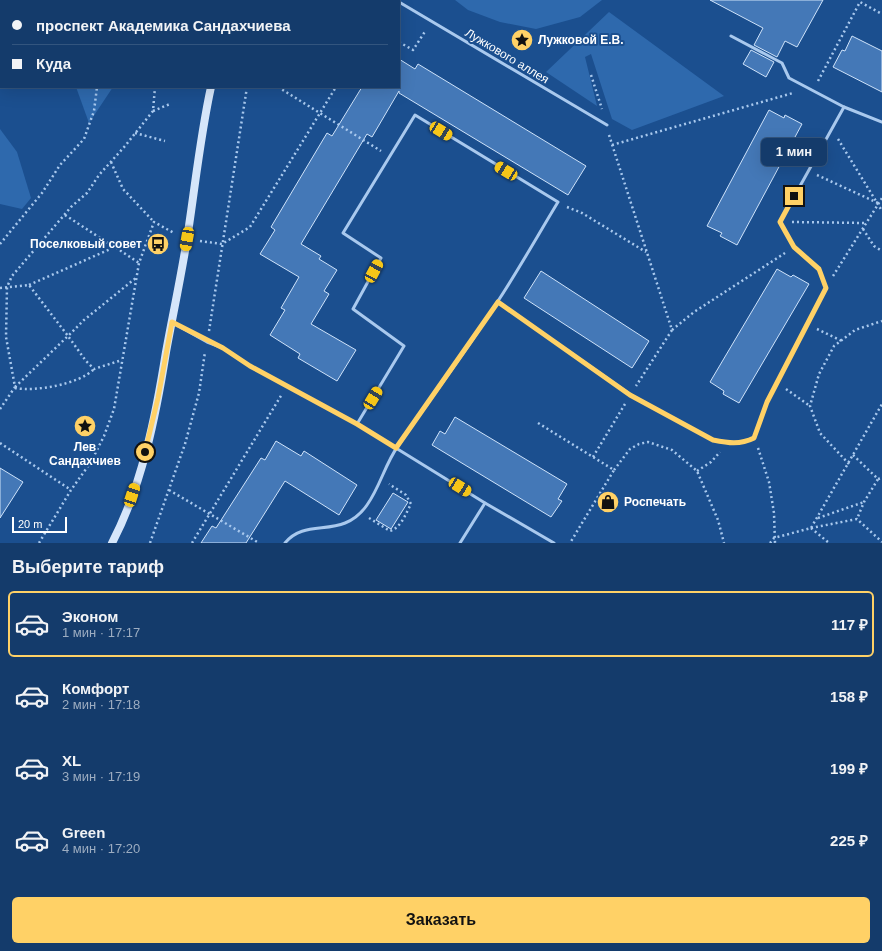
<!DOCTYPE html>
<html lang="ru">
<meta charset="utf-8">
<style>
body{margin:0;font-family:Helvetica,sans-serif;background:#214673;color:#f1f3f6;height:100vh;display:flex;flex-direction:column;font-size:15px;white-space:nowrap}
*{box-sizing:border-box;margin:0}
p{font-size:13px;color:#9dadc1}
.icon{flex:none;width:22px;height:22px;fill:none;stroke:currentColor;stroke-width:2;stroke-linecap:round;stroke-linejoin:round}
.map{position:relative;height:543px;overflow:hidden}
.sheet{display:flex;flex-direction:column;background:#143b6b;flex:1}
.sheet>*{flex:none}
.top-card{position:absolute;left:0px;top:0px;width:400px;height:88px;box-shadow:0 4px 16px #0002,0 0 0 1px #33557e;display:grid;align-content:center;height:88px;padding:0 12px;background:#143b6b}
.scale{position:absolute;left:12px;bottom:10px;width:55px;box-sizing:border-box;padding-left:4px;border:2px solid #fff;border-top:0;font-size:11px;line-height:14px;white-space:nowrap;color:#fff;-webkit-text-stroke:3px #1b4f8f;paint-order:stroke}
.end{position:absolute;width:18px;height:18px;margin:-9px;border:5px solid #ffd166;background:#111;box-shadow:0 0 0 2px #111}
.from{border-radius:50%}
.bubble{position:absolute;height:28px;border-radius:6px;background:#143b6b;box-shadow:0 4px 16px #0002,0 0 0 1px #33557e;font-size:13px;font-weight:700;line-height:28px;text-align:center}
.car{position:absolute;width:12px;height:24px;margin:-12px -6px;border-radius:5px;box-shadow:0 0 3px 1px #0007;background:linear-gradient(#f5c518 24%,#345 0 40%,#f5c518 0 76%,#345 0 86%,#f5c518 0)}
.top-card b{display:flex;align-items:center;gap:14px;height:38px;font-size:15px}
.top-card b+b{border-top:1px solid #33557e}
.top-card i{width:10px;height:10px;background:#f1f3f6}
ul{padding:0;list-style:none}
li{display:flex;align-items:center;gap:12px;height:66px;margin:0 8px 6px;padding:0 4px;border:2px solid transparent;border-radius:6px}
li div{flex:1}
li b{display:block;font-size:15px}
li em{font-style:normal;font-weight:700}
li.selected{border-color:#ffd166}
li>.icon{width:36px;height:36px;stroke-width:1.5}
h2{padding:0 12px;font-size:18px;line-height:48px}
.button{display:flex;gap:8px;margin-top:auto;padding:8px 12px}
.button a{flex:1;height:46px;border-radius:6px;background:#ffd166;color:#111;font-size:16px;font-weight:700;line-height:46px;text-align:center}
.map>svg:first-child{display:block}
.green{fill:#2e69ad}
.building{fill:#4478b7;stroke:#cfe3fa}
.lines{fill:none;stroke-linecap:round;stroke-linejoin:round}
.path{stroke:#a9c9ee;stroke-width:2.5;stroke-dasharray:2 3;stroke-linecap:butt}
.service{stroke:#a9c9ee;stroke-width:3}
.secondary{stroke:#d6e6fa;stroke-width:8}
.route{stroke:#ffd166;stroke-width:5}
.labels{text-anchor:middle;stroke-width:4;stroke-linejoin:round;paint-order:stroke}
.poi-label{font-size:12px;font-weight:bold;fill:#fff;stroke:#1b4f8f;text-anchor:start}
.street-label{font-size:12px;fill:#fff;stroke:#1b4f8f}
</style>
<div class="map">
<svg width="882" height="543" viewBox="0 0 882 543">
<rect width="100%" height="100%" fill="#1b4f8f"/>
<g class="green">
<polygon points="0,0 109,0 1,1 0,53"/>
<polygon points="455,0 602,0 580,17 536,29 500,22 468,10"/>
<polygon points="609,12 724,96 632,130 612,119 591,54 585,57 597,106 546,72"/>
<polygon points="76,87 113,87 89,123"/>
<polygon points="0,129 17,152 31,198 22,209 0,204"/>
</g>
<g class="building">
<polygon points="710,0 823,0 797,47 785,41 777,57 754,45 763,28"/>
<polygon points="852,36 882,51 882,92 833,67 842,50 845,51"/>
<polygon points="751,50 774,62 766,77 743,64"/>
<polygon points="399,59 415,69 418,64 586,166 568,195 399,93 399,91 372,137 367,134 301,244 321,256 319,259 337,270 324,291 329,294 311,324 356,350 337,381 298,358 300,354 270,335 285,310 281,308 299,277 260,254 275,230 271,227 327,133 332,136 362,87 399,87"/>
<polygon points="769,110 784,118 785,115 802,124 737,245 720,236 722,233 707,226"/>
<polygon points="777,269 791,277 793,275 809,284 739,403 723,394 724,391 710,382"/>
<polygon points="541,271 649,341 632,368 524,298"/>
<polygon points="455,417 567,484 558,499 562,501 551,517 432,445 440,431 445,434"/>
<polygon points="276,441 301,456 304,451 357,485 339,515 285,481 246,543 201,543 212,526 216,528 261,458 265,460"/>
<polygon points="0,468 23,482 0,518"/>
<polygon points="393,493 408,502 391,529 376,520"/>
</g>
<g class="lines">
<g class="path">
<polyline points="154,0 154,1"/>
<polyline points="268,1 269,0"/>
<polyline points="399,42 413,50 426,30"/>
<polyline points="591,75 602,109"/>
<polyline points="818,81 860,2 882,14"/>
<polyline points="278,87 381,151"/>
<polyline points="153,111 170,104"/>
<polyline points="135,133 165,141"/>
<polyline points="609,135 672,330 636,386"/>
<polyline points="838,139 882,211"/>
<polyline points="612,145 793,93"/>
<polyline points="111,162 123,189 154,222"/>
<polyline points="817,175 878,203"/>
<polyline points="567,207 582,213 646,252"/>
<polyline points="65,215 114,247"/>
<polyline points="792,222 866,223"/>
<polyline points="863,229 874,246 882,251"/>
<polyline points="200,241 222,244 250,227 336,87"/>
<polyline points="0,244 42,193 60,165 84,139 94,111 97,87"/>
<polyline points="833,276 882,198"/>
<polyline points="29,285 115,247 139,263"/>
<polyline points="0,288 29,285 68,336 84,320 137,277"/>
<polyline points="817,329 842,341"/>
<polyline points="672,330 694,312 785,253"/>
<polyline points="209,331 247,87"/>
<polyline points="15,387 68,336 86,361 94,369 122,360"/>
<path d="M 15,388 C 35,392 80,384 94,369"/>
<polyline points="786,389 810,406"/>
<polyline points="0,409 15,387 6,337 7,287 12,276 71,207 87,193 99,175 125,146 153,111 155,87"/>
<polyline points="538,423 614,470 570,543"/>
<polyline points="0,443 71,490"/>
<polyline points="758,448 769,482 774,513 775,543"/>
<polyline points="853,455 878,479 864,502 857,519"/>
<polyline points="593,457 625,404"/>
<polyline points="849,464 820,433 810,406 819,374 834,346 855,330 882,321"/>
<polyline points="614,470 630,449 639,444 648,442 672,450 697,471 718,520 724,543"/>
<polyline points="697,471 711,462 720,452"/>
<polyline points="878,479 882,478"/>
<polyline points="169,490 259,543"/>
<path d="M 369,518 L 390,531 C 401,528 406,513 411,504 L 406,495 L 389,484"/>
<polyline points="818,518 864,502"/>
<polyline points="811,528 857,519 882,542"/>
<polyline points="811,528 829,543"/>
<polyline points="39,543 71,490 91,462 104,436 114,409 139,263 154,222 174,233"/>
<polyline points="150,543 185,444 199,393 205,352"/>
<polyline points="192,543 282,394"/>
<polyline points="770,543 774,538 811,528 882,404"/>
</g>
<g class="service">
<polyline points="395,0 397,1"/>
<polyline points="399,2 607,125"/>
<polyline points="731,36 782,63 789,78 844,107"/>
<path d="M 498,302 L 631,395 L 713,440 C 728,443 740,445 754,438 L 767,402 L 826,288 L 819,269 L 794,247 L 780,222 L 844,107 L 882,122"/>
<polyline points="173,323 207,342 223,348 250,366 357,424 485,503 554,543"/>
<path d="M 285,543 C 307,516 342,541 367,505 C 380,487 385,464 398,446 C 431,397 467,351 498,301 C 519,269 538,235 558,202 L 415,115 L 343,233 L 381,258 L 353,309 L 404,346 L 357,424"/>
<polyline points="460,543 485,503"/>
</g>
<g class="secondary">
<polyline points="229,1 230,0"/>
<path d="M 112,543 C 142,486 156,415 166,352 C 173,314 181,277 187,239 C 195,188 200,137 211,87"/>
</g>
</g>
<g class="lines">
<path class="route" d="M 145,452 L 158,398 L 172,322 L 223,348 L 250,366 L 357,424 L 396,448 L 498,302 L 630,395 L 713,440 C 728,443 740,445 754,438 L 767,402 L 826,288 L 819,269 L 794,247 L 780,222 L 794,196"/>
</g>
<defs>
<g id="sight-disc" transform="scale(1.15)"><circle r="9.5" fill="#ffd166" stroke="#1b4f8f"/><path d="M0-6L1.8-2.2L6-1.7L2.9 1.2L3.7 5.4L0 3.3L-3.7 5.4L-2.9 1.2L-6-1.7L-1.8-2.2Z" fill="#111"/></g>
<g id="bus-disc" transform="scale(1.15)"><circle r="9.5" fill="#ffd166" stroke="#1b4f8f"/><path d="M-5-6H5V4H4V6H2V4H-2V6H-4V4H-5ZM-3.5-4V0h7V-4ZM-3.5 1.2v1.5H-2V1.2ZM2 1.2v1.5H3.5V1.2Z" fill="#111"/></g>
<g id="shop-disc" transform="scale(1.15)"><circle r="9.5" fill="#ffd166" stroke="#1b4f8f"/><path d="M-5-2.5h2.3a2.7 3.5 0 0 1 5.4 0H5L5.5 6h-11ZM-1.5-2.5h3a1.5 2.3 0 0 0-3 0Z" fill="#111"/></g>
</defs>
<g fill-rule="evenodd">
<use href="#sight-disc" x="522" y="40"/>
<use href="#bus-disc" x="158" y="244"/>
<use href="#sight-disc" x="85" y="426"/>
<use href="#shop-disc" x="608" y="502"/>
</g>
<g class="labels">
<g class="poi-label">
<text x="538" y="44">Лужковой Е.В.</text>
<text x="142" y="248" text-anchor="end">Поселковый совет</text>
<text x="85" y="451" text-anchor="middle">Лев<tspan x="85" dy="14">Сандахчиев</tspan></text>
<text x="624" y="506">Роспечать</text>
</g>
<g class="street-label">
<text transform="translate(507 56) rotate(31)" y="4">Лужкового аллея</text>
</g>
</g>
</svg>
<div class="scale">20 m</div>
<i class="end from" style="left:145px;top:452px"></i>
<i class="end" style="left:794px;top:196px"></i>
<div class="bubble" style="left:761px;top:138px;width:66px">1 мин</div>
<i class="car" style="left:441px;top:131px;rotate:121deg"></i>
<i class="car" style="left:506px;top:171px;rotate:301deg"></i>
<i class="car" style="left:187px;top:239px;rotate:190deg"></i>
<i class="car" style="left:374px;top:271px;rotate:28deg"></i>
<i class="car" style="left:373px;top:398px;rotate:31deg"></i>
<i class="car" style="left:460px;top:487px;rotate:122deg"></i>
<i class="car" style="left:132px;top:495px;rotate:18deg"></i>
<div class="top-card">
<b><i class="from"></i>проспект Академика Сандахчиева</b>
<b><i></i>Куда</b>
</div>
</div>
<section class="sheet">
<h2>Выберите тариф</h2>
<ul>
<li class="selected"><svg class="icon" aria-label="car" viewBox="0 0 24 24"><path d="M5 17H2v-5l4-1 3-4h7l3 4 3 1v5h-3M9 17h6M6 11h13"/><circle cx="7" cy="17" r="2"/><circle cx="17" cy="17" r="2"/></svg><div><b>Эконом</b><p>1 мин · 17:17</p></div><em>117 ₽</em></li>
<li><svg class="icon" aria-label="car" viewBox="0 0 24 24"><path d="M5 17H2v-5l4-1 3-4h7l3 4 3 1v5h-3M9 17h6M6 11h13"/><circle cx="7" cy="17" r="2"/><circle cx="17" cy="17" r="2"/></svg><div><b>Комфорт</b><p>2 мин · 17:18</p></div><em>158 ₽</em></li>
<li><svg class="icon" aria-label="car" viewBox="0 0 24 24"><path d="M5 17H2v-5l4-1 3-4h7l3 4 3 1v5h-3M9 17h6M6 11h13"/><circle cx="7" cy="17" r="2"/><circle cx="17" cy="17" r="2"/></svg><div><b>XL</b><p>3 мин · 17:19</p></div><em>199 ₽</em></li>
<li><svg class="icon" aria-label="car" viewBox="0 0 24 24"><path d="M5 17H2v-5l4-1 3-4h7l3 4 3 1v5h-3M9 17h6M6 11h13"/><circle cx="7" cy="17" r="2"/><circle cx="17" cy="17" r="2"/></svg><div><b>Green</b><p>4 мин · 17:20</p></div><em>225 ₽</em></li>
</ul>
<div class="button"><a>Заказать</a></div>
</section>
